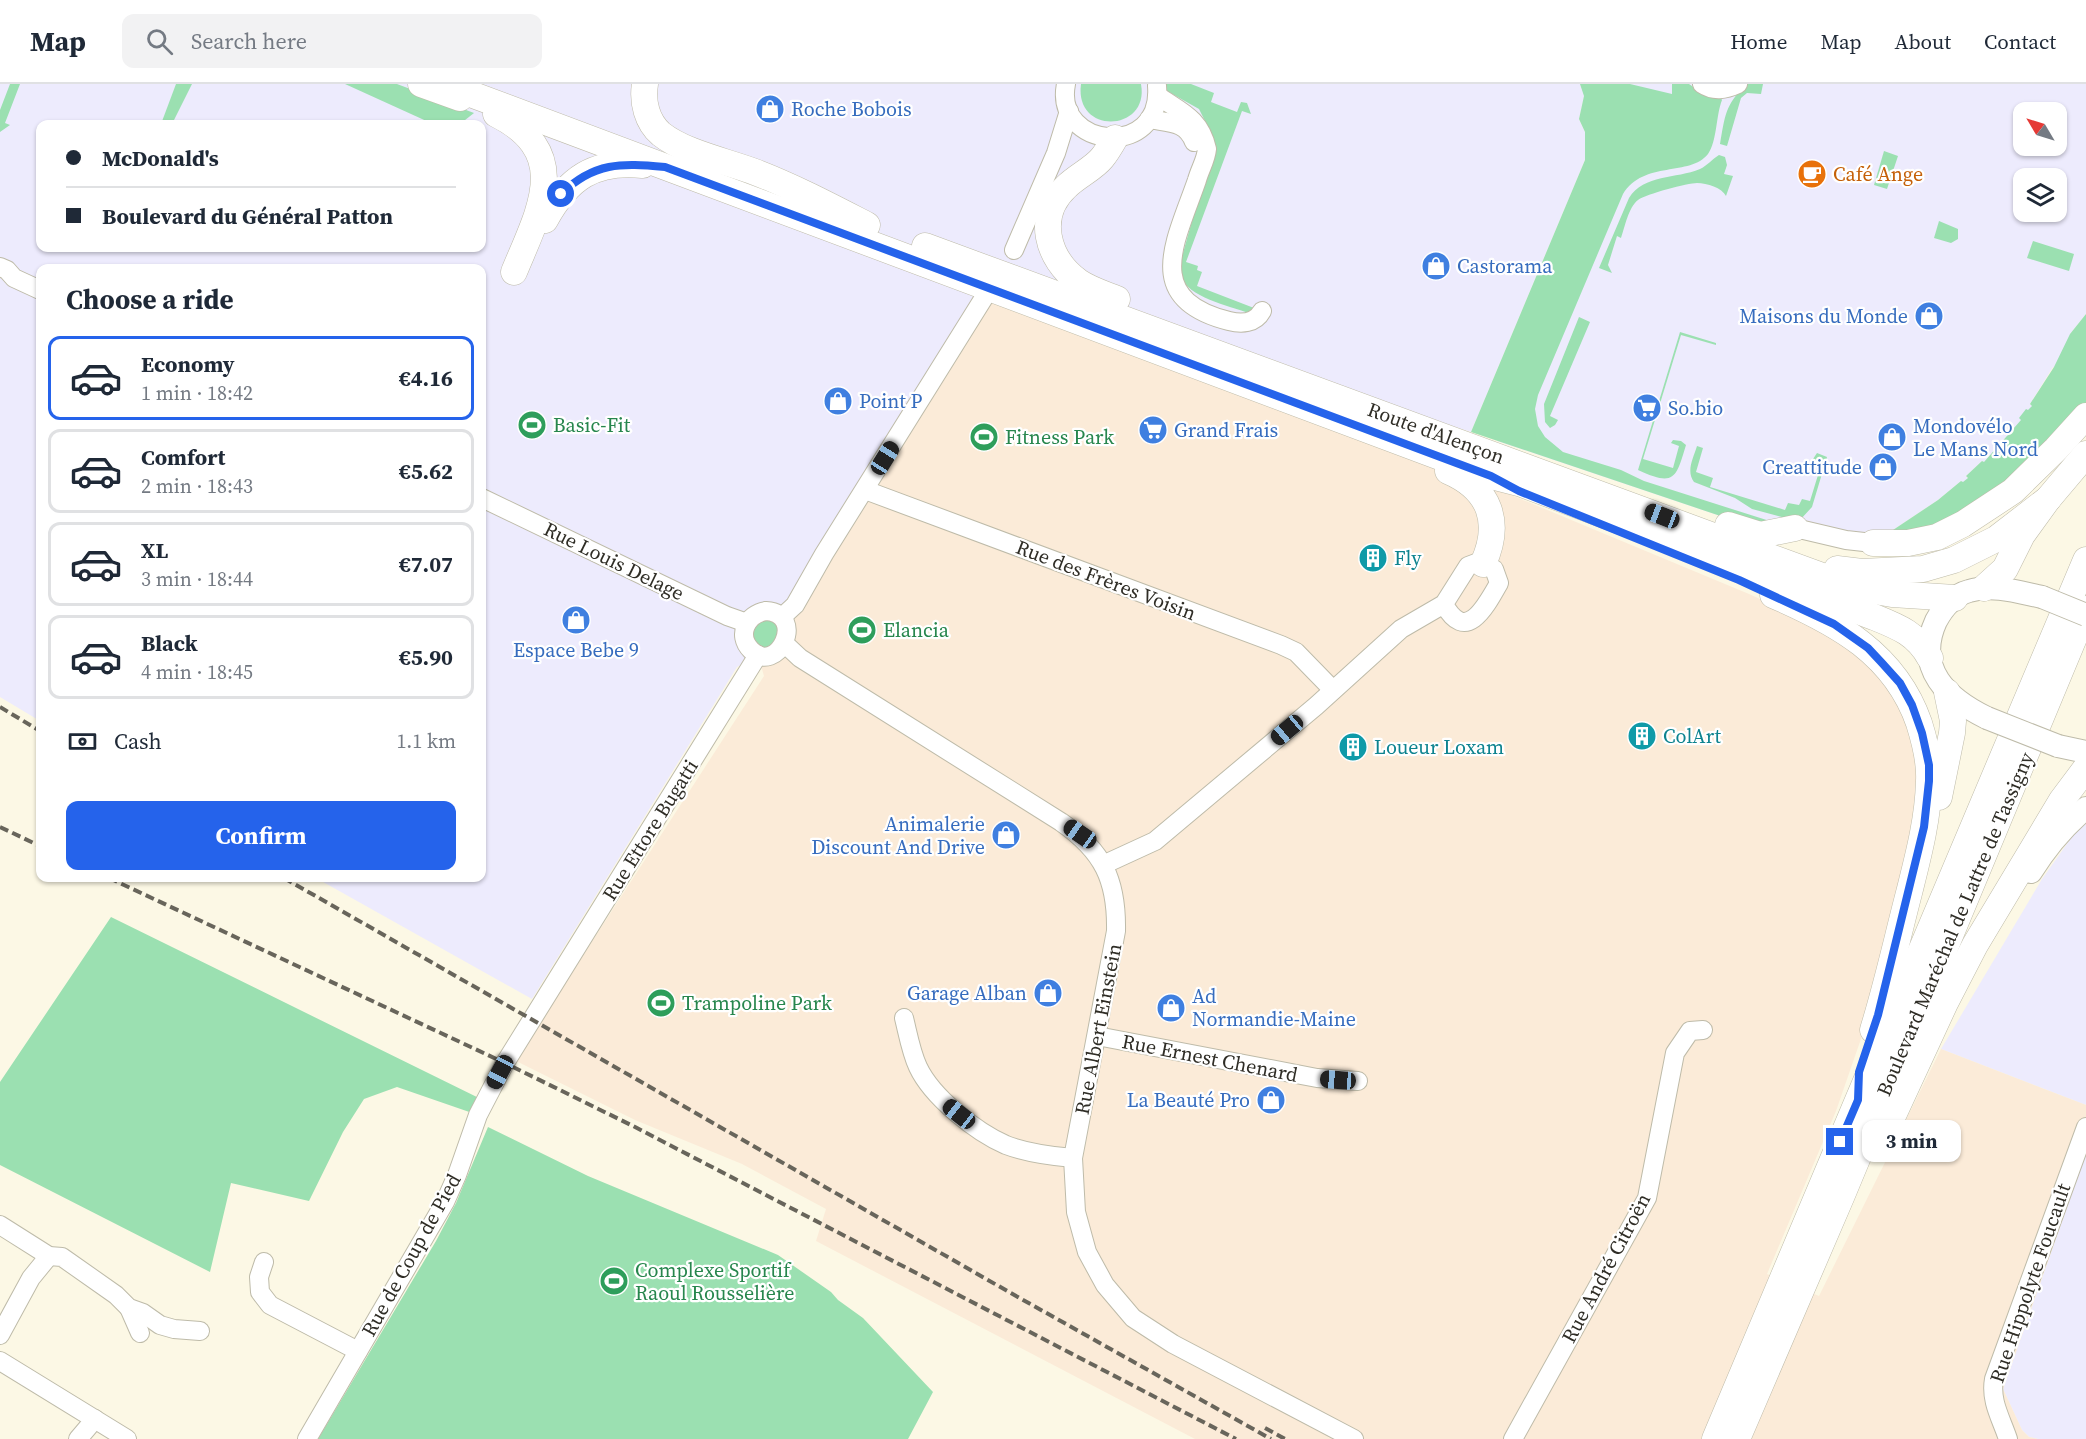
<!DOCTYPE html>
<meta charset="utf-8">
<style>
body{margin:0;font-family:"Source Serif 4",serif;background:#f2f2f3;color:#1f2937;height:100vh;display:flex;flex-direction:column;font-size:22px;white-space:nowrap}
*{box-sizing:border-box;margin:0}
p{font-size:20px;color:#747a83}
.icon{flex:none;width:33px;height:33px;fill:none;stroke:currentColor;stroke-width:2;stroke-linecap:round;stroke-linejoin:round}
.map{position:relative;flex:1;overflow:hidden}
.side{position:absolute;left:36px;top:180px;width:450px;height:618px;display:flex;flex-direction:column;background:#fff;border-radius:12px;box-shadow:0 2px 4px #0004}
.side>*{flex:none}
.hud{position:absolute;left:36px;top:36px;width:450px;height:132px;border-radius:12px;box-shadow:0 2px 4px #0004;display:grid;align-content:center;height:132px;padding:0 30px;background:#fff}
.needle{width:39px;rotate:308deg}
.buttons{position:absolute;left:2013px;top:18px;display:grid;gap:12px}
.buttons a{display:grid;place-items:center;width:54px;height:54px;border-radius:12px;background:#fff;box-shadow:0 2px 4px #0004;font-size:30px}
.end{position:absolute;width:27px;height:27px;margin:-14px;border:8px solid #2563eb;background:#fff;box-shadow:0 0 0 3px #fff}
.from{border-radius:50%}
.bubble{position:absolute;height:42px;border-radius:12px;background:#fff;box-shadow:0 2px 4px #0004;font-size:20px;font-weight:700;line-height:42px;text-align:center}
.car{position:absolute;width:18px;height:36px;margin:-18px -9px;border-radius:8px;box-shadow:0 0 4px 2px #0007;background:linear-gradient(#222 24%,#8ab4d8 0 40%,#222 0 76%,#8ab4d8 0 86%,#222 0)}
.hud b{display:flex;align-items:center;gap:21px;height:57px;font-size:22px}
.hud b+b{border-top:2px solid #e0e1e3}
.hud i{width:15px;height:15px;background:#1f2937}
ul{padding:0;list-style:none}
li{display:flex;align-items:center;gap:18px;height:84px;margin:0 12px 9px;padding:0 18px;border:3px solid #e0e1e3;border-radius:12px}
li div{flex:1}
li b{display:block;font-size:22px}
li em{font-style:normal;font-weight:700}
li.active{border-color:#2563eb}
li>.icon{width:54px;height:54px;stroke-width:1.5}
h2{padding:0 30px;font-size:27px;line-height:72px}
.pay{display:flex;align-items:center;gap:15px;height:66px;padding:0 30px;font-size:22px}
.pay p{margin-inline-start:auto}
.cta{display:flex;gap:12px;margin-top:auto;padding:12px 30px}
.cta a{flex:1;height:69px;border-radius:12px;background:#2563eb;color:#fff;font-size:24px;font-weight:700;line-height:69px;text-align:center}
header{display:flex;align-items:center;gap:36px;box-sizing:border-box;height:84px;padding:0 30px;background:#fff;border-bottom:2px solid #e0e1e3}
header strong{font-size:28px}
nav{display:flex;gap:33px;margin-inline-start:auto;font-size:21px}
.search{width:420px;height:54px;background:#f2f2f3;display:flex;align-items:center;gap:15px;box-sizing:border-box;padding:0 21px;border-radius:12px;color:#747a83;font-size:22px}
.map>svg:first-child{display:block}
.commercial{fill:#edebfd;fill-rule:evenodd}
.industrial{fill:#fbebd8}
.green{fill:#9be0b1}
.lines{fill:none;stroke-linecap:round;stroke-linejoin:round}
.minor-casing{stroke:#bebba9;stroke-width:20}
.major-casing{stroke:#bebba9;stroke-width:24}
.highway-casing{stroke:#bebba9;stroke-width:27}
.minor{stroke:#fff;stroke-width:18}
.major{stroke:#fff;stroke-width:22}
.highway{stroke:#fff;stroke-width:26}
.rail{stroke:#68655b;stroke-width:4;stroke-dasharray:9 4.5;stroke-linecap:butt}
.major-bridge-casing{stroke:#bebba9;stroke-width:24;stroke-linecap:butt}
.major-bridge{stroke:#fff;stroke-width:22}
.route{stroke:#2563eb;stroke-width:8}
.labels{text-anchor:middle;stroke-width:4.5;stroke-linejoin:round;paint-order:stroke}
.shop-label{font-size:20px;fill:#366cbe;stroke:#fff;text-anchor:start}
.food-label{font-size:20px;fill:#c56008;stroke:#fff;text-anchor:start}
.leisure-label{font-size:20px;fill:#27864d;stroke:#fff;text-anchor:start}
.street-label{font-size:20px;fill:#2f2d26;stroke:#fff}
.culture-label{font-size:20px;fill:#0d838f;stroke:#fff;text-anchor:start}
</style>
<header>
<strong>Map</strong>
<div class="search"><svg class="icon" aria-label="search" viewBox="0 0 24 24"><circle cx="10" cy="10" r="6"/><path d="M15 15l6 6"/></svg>Search here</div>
<nav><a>Home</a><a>Map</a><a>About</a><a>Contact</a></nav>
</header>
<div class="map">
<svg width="2086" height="1355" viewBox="0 0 2086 1355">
<rect width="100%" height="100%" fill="#fcf8e5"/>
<g class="commercial">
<path d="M 0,0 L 1587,0 L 1579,35 L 1585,48 L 1585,76 L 1471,348 L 995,196 L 758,571 L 737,583 L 532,915 L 316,794 L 482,794 L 482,184 L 40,184 L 40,637 L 0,613 ZM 40,40 L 482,40 L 482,164 L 40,164 Z"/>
<path d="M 1601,0 L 2086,0 L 2086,230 L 2070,250 L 2081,265 L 2067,290 L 2053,283 L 2030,320 L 2035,324 L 2033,346 L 1994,387 L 1982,377 L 1966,392 L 1970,397 L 1965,401 L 1961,397 L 1938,416 L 1893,446 L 1888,452 L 1762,446 L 1497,357 L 1583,161 ZM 2024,28 L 2056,28 L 2056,62 L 2024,62 ZM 2024,94 L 2056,94 L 2056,128 L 2024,128 Z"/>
<polygon points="2086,736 2086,1021 1941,965 2042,795 2081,740"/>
<polygon points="2086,1069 2086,1355 2038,1355 2029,1353 2022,1346 2003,1305"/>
</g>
<polygon class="industrial" points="995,196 1749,510 1839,551 1899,605 1923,695 1880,900 1836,1027 1767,1190 1819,1212 1941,965 2086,1021 2086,1069 2003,1305 2022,1346 2029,1353 2038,1355 1195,1355 816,1157 826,1125 742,1080 635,1036 508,973 547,927 764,592 758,571 786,543"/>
<g class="green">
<polygon points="10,0 20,0 5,39 10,41 0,48 0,26"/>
<polygon points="176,0 192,0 172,40 161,40"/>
<polygon points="345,0 397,0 474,29 460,40 433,40"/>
<path d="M 1081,0 L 1141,0 C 1150,48 1074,52 1081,0 Z"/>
<path d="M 1163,0 L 1191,0 L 1214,9 L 1211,18 L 1237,28 L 1241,18 L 1247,19 L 1251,30 L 1242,27 L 1186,178 L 1198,182 L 1197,186 L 1202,188 L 1197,202 L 1254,224 L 1249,229 C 1229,222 1187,213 1181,192 C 1179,184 1181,176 1183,169 L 1211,69 L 1212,51 L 1199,25 L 1167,7 Z"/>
<path d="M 1580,0 L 1630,0 L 1672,10 L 1672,0 L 1689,0 L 1702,9 L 1721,14 L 1722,16 C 1716,31 1717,58 1708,70 C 1690,93 1644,76 1623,110 L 1538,311 L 1535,325 L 1538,342 L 1545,353 L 1563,368 L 1621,386 L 1644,397 L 1782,441 L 1762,446 L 1471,348 L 1585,76 L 1585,48 L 1579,35 L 1584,12 Z"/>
<path d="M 1747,0 L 1763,0 L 1761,10 L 1747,9 L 1741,14 L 1727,62 L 1720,60 C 1725,32 1725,20 1747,0 Z"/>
<polygon points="1884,67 1898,72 1887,105 1874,101"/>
<path d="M 1719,71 L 1725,73 L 1727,81 L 1724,90 L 1733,92 L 1726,112 C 1722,104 1707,99 1697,99 C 1688,99 1646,110 1638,116 C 1628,124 1625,143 1621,154 L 1617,152 L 1608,181 L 1612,189 L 1599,184 L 1629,114 C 1644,90 1676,95 1700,85 C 1707,82 1712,75 1719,71 Z"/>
<polygon points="1939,137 1958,145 1958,155 1951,159 1934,154"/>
<polygon points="2033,157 2074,170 2069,187 2027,174"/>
<polygon points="2086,230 2086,322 1965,435 1889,451 1893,446 1938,416 1961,397 1963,398 1968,394 1966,392 1982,377 1984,378 2021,336 2019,334 2026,325 2028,326 2032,322 2030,320 2054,283 2070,250"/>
<polygon points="1579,233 1590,238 1550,332 1558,336 1555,341 1550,344 1545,338 1544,320"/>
<path d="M 1680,248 L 1716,259 L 1716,261 L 1681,251 L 1643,375 L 1673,384 L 1679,362 L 1671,359 L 1673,356 L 1681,357 L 1686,361 C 1676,394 1675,403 1638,386 Z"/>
<path d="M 1697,362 L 1703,364 L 1696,388 L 1713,394 L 1710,403 L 1785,426 L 1788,419 L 1799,421 L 1802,415 L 1810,417 L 1822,378 L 1813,375 L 1817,369 L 1827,373 L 1812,423 L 1800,436 L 1793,436 L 1752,425 L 1735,414 L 1694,398 C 1686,387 1693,375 1697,362 Z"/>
<path d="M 760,534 C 764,535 771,536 774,538 C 784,546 775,564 764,564 C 760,564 757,562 754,561 L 749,543 Z"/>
<polygon points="111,833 485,1017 478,1031 397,1003 364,1015 343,1048 309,1117 231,1099 210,1188 0,1081 0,998"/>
<polygon points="488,1043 588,1092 778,1171 831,1208 838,1216 863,1234 933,1308 908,1355 318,1355 436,1157 456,1119"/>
</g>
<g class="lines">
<g class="minor-casing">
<g id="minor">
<path d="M 1066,0 C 1053,65 1163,76 1157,2"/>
<path d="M 1702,0 C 1714,8 1725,6 1738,0"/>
<path d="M 1158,12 C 1181,28 1200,34 1207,65 C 1206,76 1200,85 1197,96 C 1176,157 1141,215 1229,237 C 1241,240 1255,240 1262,227"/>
<path d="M 1149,35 C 1169,39 1186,37 1194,58"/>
<polyline points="1014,166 1056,69 1069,27"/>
<polyline points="0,183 7,186 14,194 40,206"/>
<polyline points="865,406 1281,561 1296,568 1333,606"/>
<polyline points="482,414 727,532 747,539"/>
<polyline points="1795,444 1846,456 1873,459"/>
<path d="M 766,527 C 808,530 777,593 751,566 C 736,551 747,530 766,527 Z"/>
<polyline points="782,533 795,521 824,470 985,212"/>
<path d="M 784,559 L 800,574 L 1061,738 C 1103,767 1117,796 1116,847 L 1073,1074 L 1076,1128 L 1087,1168 L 1105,1201 L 1133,1234 L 1173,1260 L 1354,1355"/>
<path d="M 1105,780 L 1155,757 L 1316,622 L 1401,545 L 1444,520 L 1468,482 L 1476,479 L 1483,480 L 1494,485 L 1499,499 C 1486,522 1466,561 1444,520"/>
<path d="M 904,934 C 908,950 911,968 918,983 C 932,1013 976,1048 1006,1061 C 1027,1069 1050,1072 1073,1074"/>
<polyline points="1097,952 1317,994 1358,997"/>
<polyline points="0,1141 49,1172 62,1173 116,1211 129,1224 143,1229 160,1241 174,1245 200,1247"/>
<polyline points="264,1178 259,1193 260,1208 270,1221 358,1267"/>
<polyline points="129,1224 140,1249"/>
<polyline points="0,1251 31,1194 49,1172"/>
<polyline points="0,1277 127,1355"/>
<polyline points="78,1355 95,1335"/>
<polyline points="307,1355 445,1118 457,1091 478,1031 505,979 758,571"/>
<polyline points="1513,1355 1647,1114 1675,969 1690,947 1703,946"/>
<path d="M 2008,1355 C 2001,1334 1990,1317 1994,1295 L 2086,1043"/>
</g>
</g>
<g class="major-casing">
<g id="major">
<path d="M 1987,634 C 1948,615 1914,585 1936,537 C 1943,524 1954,511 1969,507 C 1993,500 2018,508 2042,513"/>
<polyline points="2058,662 2086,668"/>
<path d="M 2031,788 C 2046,764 2064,742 2086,724"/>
</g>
</g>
<g class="highway-casing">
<g id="highway">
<polyline points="421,0 460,14"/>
<path d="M 444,0 L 1491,392 L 1522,400 L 1874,533 C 1899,543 1917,550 1930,574"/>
<path d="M 645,0 C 642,18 647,38 661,50 C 685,69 726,77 755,88 C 794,103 830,122 867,141"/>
<path d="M 496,30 C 574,69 539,127 514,188"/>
<path d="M 1115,54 C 1111,61 1107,68 1102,74 C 1093,85 1077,92 1066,103 C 1035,132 1047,175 1079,198 C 1091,206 1105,210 1117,215"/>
<path d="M 545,136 C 568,94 594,76 643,81"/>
<polyline points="925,162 1852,503 1892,510 1955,514"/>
<path d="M 1448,387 C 1490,405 1502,438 1483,480"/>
<polyline points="1728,441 1760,451 1795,444"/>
<polyline points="1873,459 1908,459 1937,453 1963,440 2013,407 2056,365 2086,332"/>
<polyline points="1837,485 1862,488 1923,485 1954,476 1996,455 2048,415"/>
<polyline points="1984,504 2005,485 2022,451 2048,415 2086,370"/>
<path d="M 1773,511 C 1838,539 1895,570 1919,639 C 1925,658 1930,678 1929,697 C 1928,736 1918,773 1909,809 C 1897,855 1887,901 1873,946"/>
<polyline points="1939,713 1952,649 1953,637 1947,608"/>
<polyline points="1889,1040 1945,919 1975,861 2062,716 2086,684"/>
<polyline points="1715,1355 2086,476"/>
<polyline points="1737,1355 1842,1111 2086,525"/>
</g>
</g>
<use href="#minor" class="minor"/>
<use href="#major" class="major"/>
<use href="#highway" class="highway"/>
<g class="rail">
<polyline points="0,623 40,647"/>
<polyline points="0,743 40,762"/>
<polyline points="109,794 505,979 633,1042 1236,1355"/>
<polyline points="284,794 1009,1208 1271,1355"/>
<polyline points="1265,1344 1285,1355"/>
</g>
<g class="major-bridge-casing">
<g id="major-bridge">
<polyline points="2042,513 2086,531"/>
<polyline points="1987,634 2058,662"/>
</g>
</g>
<use href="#major-bridge" class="major-bridge"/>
</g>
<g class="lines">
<path class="route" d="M 561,110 C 594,78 621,79 665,83 L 1491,392 L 1519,407 L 1739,496 L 1834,540 L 1868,564 L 1882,579 L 1900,599 L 1912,621 L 1922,649 L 1929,681 L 1929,697 L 1924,743 L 1878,931 L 1859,988 L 1858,1016 L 1840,1058"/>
</g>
<defs>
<g id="shop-disc" transform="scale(1.5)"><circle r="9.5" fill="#3f7fe0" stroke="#fff"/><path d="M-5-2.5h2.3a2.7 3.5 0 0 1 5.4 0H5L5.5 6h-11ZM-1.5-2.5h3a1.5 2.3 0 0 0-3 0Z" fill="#fff"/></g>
<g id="cafe-disc" transform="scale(1.5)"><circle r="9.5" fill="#e8710a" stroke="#fff"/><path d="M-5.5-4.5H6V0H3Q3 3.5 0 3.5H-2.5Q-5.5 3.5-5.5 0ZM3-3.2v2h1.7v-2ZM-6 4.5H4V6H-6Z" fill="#fff"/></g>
<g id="supermarket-disc" transform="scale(1.5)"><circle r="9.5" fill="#3f7fe0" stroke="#fff"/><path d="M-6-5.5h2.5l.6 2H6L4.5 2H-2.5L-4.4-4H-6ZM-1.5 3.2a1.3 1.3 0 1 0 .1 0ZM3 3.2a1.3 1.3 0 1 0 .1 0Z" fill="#fff"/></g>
<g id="stadium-disc" transform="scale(1.5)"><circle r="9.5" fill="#2e9e5b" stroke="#fff"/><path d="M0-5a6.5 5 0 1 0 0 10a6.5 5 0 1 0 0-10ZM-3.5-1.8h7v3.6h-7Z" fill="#fff"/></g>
<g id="building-disc" transform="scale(1.5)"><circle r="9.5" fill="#0f9aa8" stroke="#fff"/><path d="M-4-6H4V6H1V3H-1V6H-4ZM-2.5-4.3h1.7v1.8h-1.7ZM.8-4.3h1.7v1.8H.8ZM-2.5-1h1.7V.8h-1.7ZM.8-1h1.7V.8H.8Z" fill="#fff"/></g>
</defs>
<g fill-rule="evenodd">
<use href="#shop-disc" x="770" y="25"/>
<use href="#cafe-disc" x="1812" y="90"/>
<use href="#shop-disc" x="1436" y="182"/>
<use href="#shop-disc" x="1929" y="232"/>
<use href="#shop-disc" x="838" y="317"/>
<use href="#supermarket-disc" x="1647" y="324"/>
<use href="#stadium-disc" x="532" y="341"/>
<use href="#supermarket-disc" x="1153" y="346"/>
<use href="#stadium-disc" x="984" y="353"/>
<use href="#shop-disc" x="1892" y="353"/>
<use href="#shop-disc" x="1883" y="383"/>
<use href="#building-disc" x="1373" y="474"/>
<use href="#shop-disc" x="576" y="536"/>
<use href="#stadium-disc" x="862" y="546"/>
<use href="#building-disc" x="1642" y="652"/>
<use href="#building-disc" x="1353" y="663"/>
<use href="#shop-disc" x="1006" y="751"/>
<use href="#shop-disc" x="1048" y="909"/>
<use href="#stadium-disc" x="661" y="919"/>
<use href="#shop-disc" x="1171" y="924"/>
<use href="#shop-disc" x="1271" y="1016"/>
<use href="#stadium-disc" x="614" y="1197"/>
</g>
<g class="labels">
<g class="shop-label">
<text x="791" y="32">Roche Bobois</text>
<text x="1457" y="189">Castorama</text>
<text x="1908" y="239" text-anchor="end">Maisons du Monde</text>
<text x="859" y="324">Point P</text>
<text x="1668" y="331">So.bio</text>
<text x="1913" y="349">Mondovélo<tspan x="1913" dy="23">Le Mans Nord</tspan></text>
<text x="1174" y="353">Grand Frais</text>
<text x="1862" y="390" text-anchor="end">Creattitude</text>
<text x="576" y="573" text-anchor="middle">Espace Bebe 9</text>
<text x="985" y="747" text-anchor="end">Animalerie<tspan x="985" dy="23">Discount And Drive</tspan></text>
<text x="1027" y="916" text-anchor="end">Garage Alban</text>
<text x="1192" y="919">Ad<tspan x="1192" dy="23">Normandie-Maine</tspan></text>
<text x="1250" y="1023" text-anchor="end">La Beauté Pro</text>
</g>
<g class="food-label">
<text x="1833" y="97">Café Ange</text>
</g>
<g class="leisure-label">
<text x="553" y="348">Basic-Fit</text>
<text x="1005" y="360">Fitness Park</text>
<text x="883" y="553">Elancia</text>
<text x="682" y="926">Trampoline Park</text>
<text x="635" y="1193">Complexe Sportif<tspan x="635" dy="23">Raoul Rousselière</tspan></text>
</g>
<g class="street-label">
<text transform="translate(1436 349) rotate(20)" y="7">Route d'Alençon</text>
<text transform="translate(614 477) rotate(26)" y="7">Rue Louis Delage</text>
<text transform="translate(1106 496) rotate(21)" y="7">Rue des Frères Voisin</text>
<text transform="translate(650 746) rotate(-58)" y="7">Rue Ettore Bugatti</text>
<text transform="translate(1955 840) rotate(-67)" y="7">Boulevard Maréchal de Lattre de Tassigny</text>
<text transform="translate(1098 945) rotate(-79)" y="7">Rue Albert Einstein</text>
<text transform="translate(1210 974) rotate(11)" y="7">Rue Ernest Chenard</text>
<text transform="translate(411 1171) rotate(-61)" y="7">Rue de Coup de Pied</text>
<text transform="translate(1606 1184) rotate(-62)" y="7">Rue André Citroën</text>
<text transform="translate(2030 1199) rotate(-71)" y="7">Rue Hippolyte Foucault</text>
</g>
<g class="culture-label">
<text x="1394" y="481">Fly</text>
<text x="1663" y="659">ColArt</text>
<text x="1374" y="670">Loueur Loxam</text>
</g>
</g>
</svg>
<div class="buttons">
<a><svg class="needle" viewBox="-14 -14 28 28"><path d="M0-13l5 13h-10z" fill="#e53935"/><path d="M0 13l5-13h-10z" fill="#747a83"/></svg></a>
<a><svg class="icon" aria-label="layers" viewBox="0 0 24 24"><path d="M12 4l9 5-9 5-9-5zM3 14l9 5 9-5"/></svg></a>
</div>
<i class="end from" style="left:561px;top:110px"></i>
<i class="end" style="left:1840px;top:1058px"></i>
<div class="bubble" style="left:1862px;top:1036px;width:99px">3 min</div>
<i class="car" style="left:885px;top:374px;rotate:32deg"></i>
<i class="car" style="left:1662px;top:432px;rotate:291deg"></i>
<i class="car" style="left:1287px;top:646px;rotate:230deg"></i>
<i class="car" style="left:1080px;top:750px;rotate:305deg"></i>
<i class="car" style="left:500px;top:988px;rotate:208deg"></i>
<i class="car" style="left:1338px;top:996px;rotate:274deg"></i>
<i class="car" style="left:959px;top:1030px;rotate:308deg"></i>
<div class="hud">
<b><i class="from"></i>McDonald's</b>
<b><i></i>Boulevard du Général Patton</b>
</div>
<section class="side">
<h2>Choose a ride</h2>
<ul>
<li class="active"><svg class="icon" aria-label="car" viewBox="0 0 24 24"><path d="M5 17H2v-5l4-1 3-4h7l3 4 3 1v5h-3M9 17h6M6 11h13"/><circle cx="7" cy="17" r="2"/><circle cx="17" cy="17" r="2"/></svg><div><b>Economy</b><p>1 min · 18:42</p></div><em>€4.16</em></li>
<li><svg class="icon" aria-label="car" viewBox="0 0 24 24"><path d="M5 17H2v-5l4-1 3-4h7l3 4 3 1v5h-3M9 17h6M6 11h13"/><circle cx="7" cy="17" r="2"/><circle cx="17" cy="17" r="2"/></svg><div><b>Comfort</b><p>2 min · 18:43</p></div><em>€5.62</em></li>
<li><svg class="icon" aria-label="car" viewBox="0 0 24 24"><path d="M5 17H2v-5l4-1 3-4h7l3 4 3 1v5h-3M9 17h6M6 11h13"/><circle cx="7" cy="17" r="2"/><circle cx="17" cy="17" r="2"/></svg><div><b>XL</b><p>3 min · 18:44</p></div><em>€7.07</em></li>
<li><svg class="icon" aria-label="car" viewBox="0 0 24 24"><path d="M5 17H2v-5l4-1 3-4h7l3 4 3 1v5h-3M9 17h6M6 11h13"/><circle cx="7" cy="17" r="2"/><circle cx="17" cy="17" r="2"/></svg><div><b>Black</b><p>4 min · 18:45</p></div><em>€5.90</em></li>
</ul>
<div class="pay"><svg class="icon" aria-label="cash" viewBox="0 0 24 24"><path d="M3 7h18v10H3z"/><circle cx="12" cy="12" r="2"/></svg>Cash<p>1.1 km</p></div>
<div class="cta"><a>Confirm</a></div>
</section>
</div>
